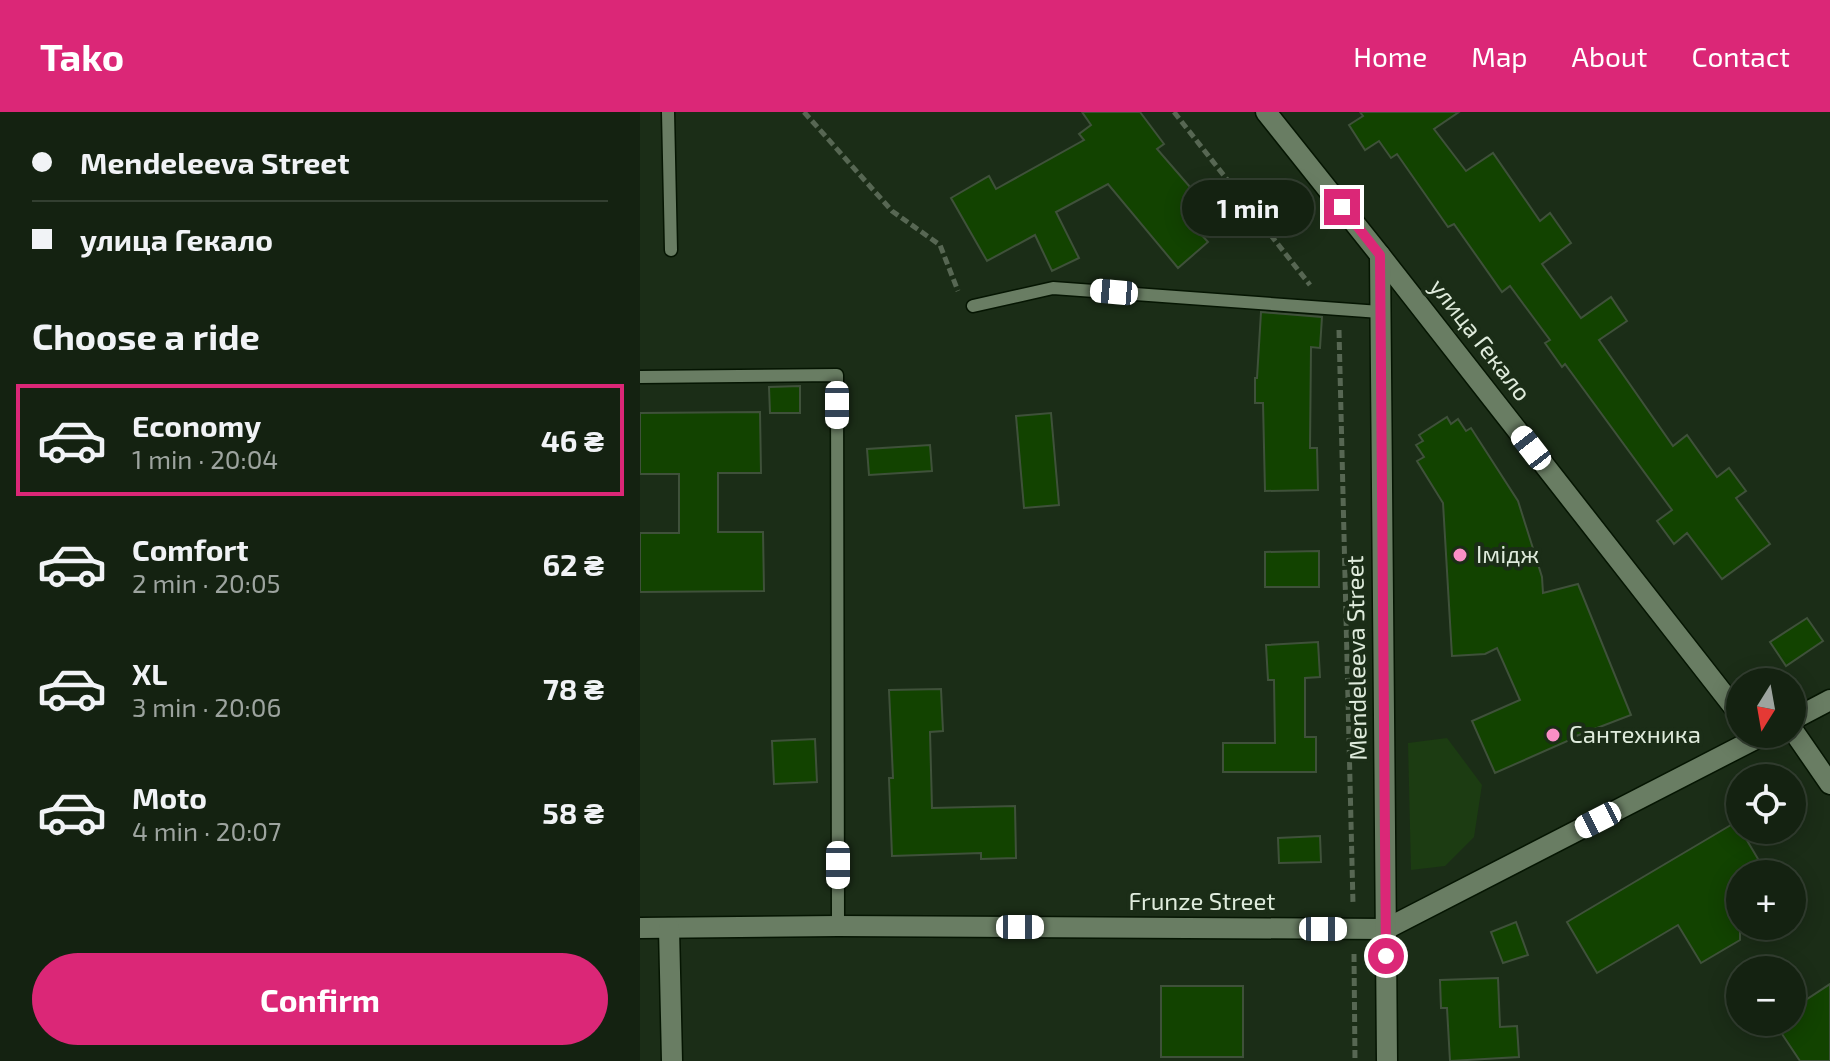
<!DOCTYPE html>
<meta charset="utf-8">
<style>
body{margin:0;font-family:"Exo 2",sans-serif;background:#212f1f;color:#f1f3f6;height:100vh;display:flex;flex-direction:column;font-size:30px;white-space:nowrap}
*{box-sizing:border-box;margin:0}
p{font-size:26px;color:#9da49f}
.icon{flex:none;width:44px;height:44px;fill:none;stroke:currentColor;stroke-width:2;stroke-linecap:round;stroke-linejoin:round}
.map{position:relative;flex:1;overflow:hidden}
.panel{display:flex;flex-direction:column;background:#142211;width:640px}
.panel>*{flex:none}
.guide{display:grid;align-content:center;height:176px;padding:0 32px;background:#142211}
.needle{width:52px;rotate:191deg}
.controls{position:absolute;left:1086px;top:556px;display:grid;gap:16px}
.controls a{display:grid;place-items:center;width:80px;height:80px;border-radius:50%;background:#142211;box-shadow:0 4px 20px #0003,0 0 0 2px #333f31;font-size:40px}
.end{position:absolute;width:36px;height:36px;margin:-18px;border:10px solid #db2777;background:#fff;box-shadow:0 0 0 4px #fff}
.from{border-radius:50%}
.bubble{position:absolute;height:56px;border-radius:28px;background:#142211;box-shadow:0 4px 20px #0003,0 0 0 2px #333f31;font-size:26px;font-weight:700;line-height:56px;text-align:center}
.car{position:absolute;width:24px;height:48px;margin:-24px -12px;border-radius:10px;box-shadow:0 0 6px 2px #0007;background:linear-gradient(#fff 24%,#345 0 40%,#fff 0 76%,#345 0 86%,#fff 0)}
.guide b{display:flex;align-items:center;gap:28px;height:76px;font-size:30px}
.guide b+b{border-top:2px solid #333f31}
.guide i{width:20px;height:20px;background:#f1f3f6}
ul{padding:0;list-style:none}
li{display:flex;align-items:center;gap:24px;height:112px;margin:0 16px 12px;padding:0 16px;border:4px solid transparent;border-radius:0px}
li div{flex:1}
li b{display:block;font-size:30px}
li em{font-style:normal;font-weight:700}
li.active{border-color:#db2777}
li>.icon{width:72px;height:72px;stroke-width:1.5}
h2{padding:0 32px;font-size:36px;line-height:96px}
.cta{display:flex;gap:16px;margin-top:auto;padding:16px 32px}
.cta a{flex:1;height:92px;border-radius:48px;background:#db2777;color:#fff;font-size:32px;font-weight:700;line-height:92px;text-align:center}
header{display:flex;align-items:center;gap:48px;box-sizing:border-box;height:112px;padding:0 40px;background:#db2777;color:#fff}
header strong{font-size:38px}
nav{display:flex;gap:44px;margin-inline-start:auto;font-size:28px}
main{display:flex;flex:1;min-height:0}
.map>svg:first-child{display:block}
.green{fill:#1c3c12}
.building{fill:#124300;stroke:#3f513a;stroke-width:2}
.lines{fill:none;stroke-linecap:round;stroke-linejoin:round}
.lane-casing{stroke:#051502;stroke-width:15}
.street-casing{stroke:#051502;stroke-width:23}
.secondary-casing{stroke:#051502;stroke-width:23}
.path{stroke:#576753;stroke-width:5;stroke-dasharray:8 4;stroke-linecap:butt}
.lane{stroke:#697d63;stroke-width:12}
.street{stroke:#697d63;stroke-width:20}
.secondary{stroke:#697d63;stroke-width:20}
.route{stroke:#db2777;stroke-width:10}
.poi-dot{fill:#fa8fc6;stroke:#1b2d17;stroke-width:3}
.labels{text-anchor:middle;stroke-width:8;stroke-linejoin:round;paint-order:stroke}
.street-label{font-size:24px;fill:#dfebdc;stroke:#1b2d17}
.poi-label{font-size:24px;fill:#dfebdc;stroke:#1b2d17;text-anchor:start}
</style>
<header>
<strong>Tako</strong>
<nav><a>Home</a><a>Map</a><a>About</a><a>Contact</a></nav>
</header>
<main>
<section class="panel">
<div class="guide">
<b><i class="from"></i>Mendeleeva Street</b>
<b><i></i>улица Гекало</b>
</div>
<h2>Choose a ride</h2>
<ul>
<li class="active"><svg class="icon" aria-label="car" viewBox="0 0 24 24"><path d="M5 17H2v-5l4-1 3-4h7l3 4 3 1v5h-3M9 17h6M6 11h13"/><circle cx="7" cy="17" r="2"/><circle cx="17" cy="17" r="2"/></svg><div><b>Economy</b><p>1 min · 20:04</p></div><em>46 ₴</em></li>
<li><svg class="icon" aria-label="car" viewBox="0 0 24 24"><path d="M5 17H2v-5l4-1 3-4h7l3 4 3 1v5h-3M9 17h6M6 11h13"/><circle cx="7" cy="17" r="2"/><circle cx="17" cy="17" r="2"/></svg><div><b>Comfort</b><p>2 min · 20:05</p></div><em>62 ₴</em></li>
<li><svg class="icon" aria-label="car" viewBox="0 0 24 24"><path d="M5 17H2v-5l4-1 3-4h7l3 4 3 1v5h-3M9 17h6M6 11h13"/><circle cx="7" cy="17" r="2"/><circle cx="17" cy="17" r="2"/></svg><div><b>XL</b><p>3 min · 20:06</p></div><em>78 ₴</em></li>
<li><svg class="icon" aria-label="car" viewBox="0 0 24 24"><path d="M5 17H2v-5l4-1 3-4h7l3 4 3 1v5h-3M9 17h6M6 11h13"/><circle cx="7" cy="17" r="2"/><circle cx="17" cy="17" r="2"/></svg><div><b>Moto</b><p>4 min · 20:07</p></div><em>58 ₴</em></li>
</ul>
<div class="cta"><a>Confirm</a></div>
</section>
<div class="map">
<svg width="1190" height="949" viewBox="0 0 1190 949">
<rect width="100%" height="100%" fill="#1b2d17"/>
<polygon class="green" points="807,626 842,673 834,725 805,754 771,758 768,631"/>
<g class="building">
<polygon points="442,0 500,0 524,32 517,37 576,105 559,120 568,130 538,156 468,72 416,100 439,146 412,159 395,123 347,149 311,86 349,64 356,77 444,28 439,22 451,13"/>
<polygon points="720,0 819,0 794,17 826,59 853,41 900,109 910,101 931,131 902,152 941,206 971,185 987,209 959,228 1033,334 1047,323 1077,365 1089,356 1106,379 1096,386 1130,432 1082,467 1047,421 1034,432 1017,409 1032,398 925,252 922,255 905,231 910,228 870,174 862,180 814,112 808,115 757,42 751,46 739,29 725,38 709,13 723,4"/>
<polygon points="621,200 682,205 680,236 671,235 670,336 677,336 678,378 625,379 623,291 615,291 615,266 617,266"/>
<polygon points="160,274 160,301 130,301 129,275"/>
<polygon points="120,300 121,361 78,361 78,420 123,420 124,479 0,480 0,421 39,421 39,362 0,362 0,301"/>
<polygon points="411,301 419,393 384,396 376,304"/>
<polygon points="807,305 811,312 818,307 826,319 831,316 878,389 902,465 903,481 938,472 991,603 931,626 932,627 855,661 832,609 880,588 857,536 845,542 812,544 803,391 777,349 784,345 776,333 783,329 779,323"/>
<polygon points="290,333 292,359 229,363 227,337"/>
<polygon points="679,439 679,475 625,475 625,440"/>
<polygon points="1167,506 1183,529 1146,554 1130,530"/>
<polygon points="678,530 680,565 665,566 665,625 676,625 676,660 583,660 583,631 635,631 634,568 628,568 626,533"/>
<polygon points="301,577 303,619 290,620 292,696 375,694 376,746 341,747 341,741 252,744 249,666 253,666 249,578"/>
<polygon points="175,627 177,670 134,672 132,629"/>
<polygon points="1096,710 1127,762 1100,762 1100,828 1061,851 1038,813 957,861 927,810"/>
<polygon points="680,724 681,750 639,751 638,726"/>
<polygon points="876,810 888,843 863,851 851,820"/>
<polygon points="858,866 860,915 877,914 879,945 810,949 807,896 801,896 800,868"/>
<polygon points="1190,872 1190,949 1160,949 1134,910 1152,910 1152,897"/>
<rect x="521" y="874" width="82" height="71"/>
</g>
<g class="lines">
<g class="lane-casing">
<g id="lane">
<polyline points="28,0 31,138"/>
<polyline points="333,194 413,176 740,200"/>
<polyline points="0,265 197,263 198,814"/>
</g>
</g>
<g class="street-casing">
<g id="street">
<polyline points="740,143 1100,603"/>
<polyline points="1152,608 1190,588"/>
<polyline points="1152,617 1190,672"/>
<polyline points="0,816 198,814 746,817 1125,622"/>
<polyline points="29,816 32,949"/>
</g>
</g>
<g class="secondary-casing">
<polyline id="secondary" points="626,0 740,143 747,949"/>
</g>
<g class="path">
<polyline points="164,0 252,99 300,133 318,179"/>
<polyline points="534,0 670,173"/>
<polyline points="699,218 713,792"/>
<polyline points="714,842 715,949"/>
</g>
<use href="#lane" class="lane"/>
<use href="#street" class="street"/>
<use href="#secondary" class="secondary"/>
</g>
<g class="lines">
<polyline class="route" points="702,95 740,143 746,844"/>
</g>
<g class="poi-dot">
<circle cx="820" cy="443" r="8"/>
<circle cx="913" cy="623" r="8"/>
</g>
<g class="labels">
<g class="street-label">
<text transform="translate(840 228) rotate(52)" y="8">улица Гекало</text>
<text transform="translate(717 546) rotate(-91)" y="8">Mendeleeva Street</text>
<text x="562" y="798">Frunze Street</text>
</g>
<g class="poi-label">
<text x="836" y="451">Імідж</text>
<text x="929" y="631">Сантехника</text>
</g>
</g>
</svg>
<div class="controls">
<a><svg class="needle" viewBox="-14 -14 28 28"><path d="M0-13l5 13h-10z" fill="#e53935"/><path d="M0 13l5-13h-10z" fill="#9da49f"/></svg></a>
<a><svg class="icon" aria-label="locate" viewBox="0 0 24 24"><circle cx="12" cy="12" r="6"/><path d="M12 2v4M12 18v4M2 12h4M18 12h4"/></svg></a>
<a>+</a>
<a>−</a>
</div>
<i class="end from" style="left:746px;top:844px"></i>
<i class="end" style="left:702px;top:95px"></i>
<div class="bubble" style="left:542px;top:68px;width:132px">1 min</div>
<i class="car" style="left:474px;top:180px;rotate:275deg"></i>
<i class="car" style="left:197px;top:293px;rotate:180deg"></i>
<i class="car" style="left:891px;top:336px;rotate:322deg"></i>
<i class="car" style="left:958px;top:708px;rotate:243deg"></i>
<i class="car" style="left:198px;top:753px;rotate:180deg"></i>
<i class="car" style="left:380px;top:815px;rotate:90deg"></i>
<i class="car" style="left:683px;top:817px;rotate:90deg"></i>
</div>
</main>
